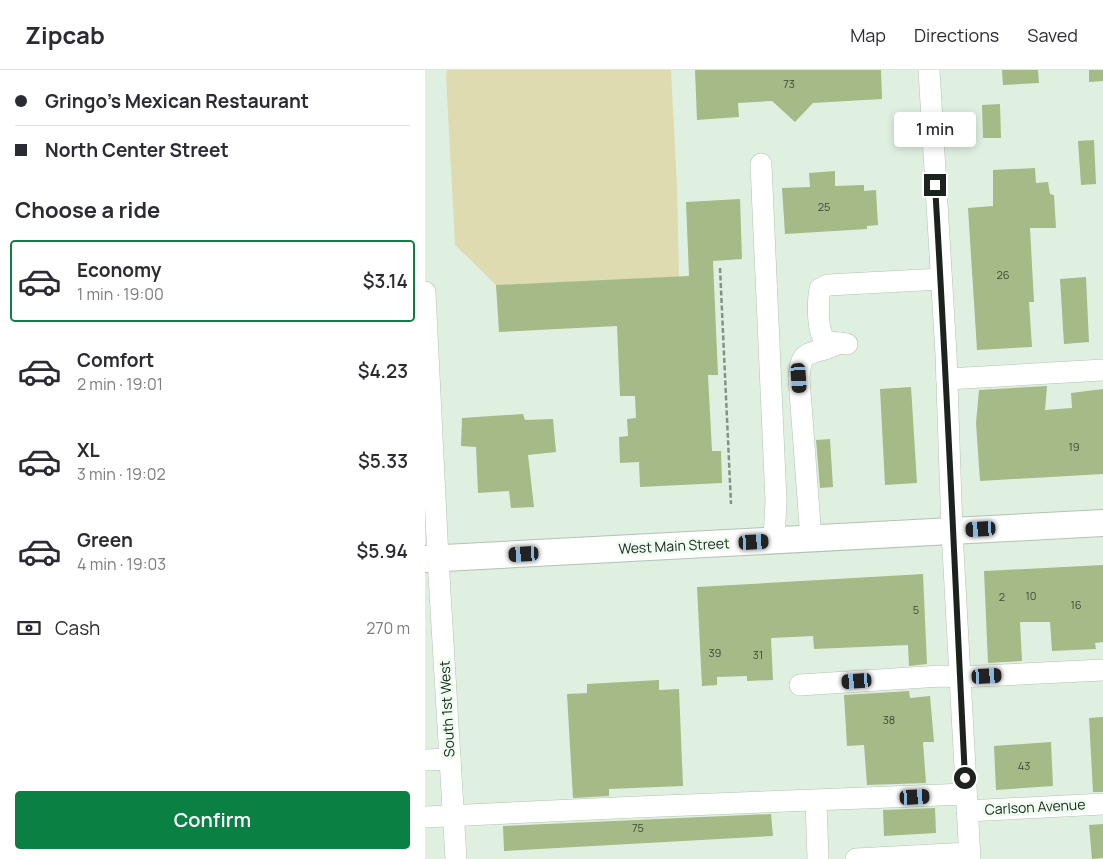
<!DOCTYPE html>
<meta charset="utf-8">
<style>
body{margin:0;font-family:Manrope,sans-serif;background:#f7f7f7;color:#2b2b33;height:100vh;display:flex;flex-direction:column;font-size:19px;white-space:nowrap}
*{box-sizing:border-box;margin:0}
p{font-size:16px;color:#7c7c81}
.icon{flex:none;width:28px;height:28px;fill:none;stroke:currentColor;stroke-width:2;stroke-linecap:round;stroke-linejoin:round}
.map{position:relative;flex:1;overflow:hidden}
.drawer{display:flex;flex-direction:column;background:#fff;width:425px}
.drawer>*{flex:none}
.guide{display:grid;align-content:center;height:110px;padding:0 15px;background:#fff}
.end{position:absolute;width:22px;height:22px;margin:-11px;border:6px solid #1c221d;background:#fff;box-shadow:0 0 0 2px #fff}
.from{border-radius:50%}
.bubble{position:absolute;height:35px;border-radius:5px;background:#fff;box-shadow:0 2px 8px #0003;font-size:16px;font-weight:600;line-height:35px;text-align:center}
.car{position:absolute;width:15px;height:30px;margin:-15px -8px;border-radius:6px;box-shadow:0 0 4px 1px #0007;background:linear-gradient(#222 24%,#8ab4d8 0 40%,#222 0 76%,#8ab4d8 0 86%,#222 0)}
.guide b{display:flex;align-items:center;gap:18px;height:48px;font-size:19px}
.guide b+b{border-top:1px solid #e1e1e2}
.guide i{width:12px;height:12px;background:#2b2b33}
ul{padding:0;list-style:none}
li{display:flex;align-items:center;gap:15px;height:82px;margin:0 10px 8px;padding:0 5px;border:2px solid transparent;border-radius:5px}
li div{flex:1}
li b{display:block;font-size:19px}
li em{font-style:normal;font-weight:600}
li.selected{border-color:#0b8043}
li>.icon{width:45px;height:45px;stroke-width:1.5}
h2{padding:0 15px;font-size:22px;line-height:60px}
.pay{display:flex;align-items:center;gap:12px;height:55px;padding:0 15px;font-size:19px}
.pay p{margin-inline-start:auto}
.action{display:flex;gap:10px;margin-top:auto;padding:10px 15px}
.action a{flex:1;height:58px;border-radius:5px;background:#0b8043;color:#fff;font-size:20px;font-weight:600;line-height:58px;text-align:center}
header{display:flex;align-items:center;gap:30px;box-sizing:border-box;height:70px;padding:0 25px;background:#fff;border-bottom:1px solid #e1e1e2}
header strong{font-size:24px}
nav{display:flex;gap:28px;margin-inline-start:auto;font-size:18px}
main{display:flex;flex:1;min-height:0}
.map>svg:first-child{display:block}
.green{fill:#dedbb1}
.building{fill:#a5ba86}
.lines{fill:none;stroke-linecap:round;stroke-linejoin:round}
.minor-casing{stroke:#b2c2b3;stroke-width:22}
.major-casing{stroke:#b2c2b3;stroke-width:28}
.path{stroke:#859187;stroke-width:2.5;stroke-dasharray:5 2.5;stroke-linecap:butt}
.minor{stroke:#fff;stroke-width:21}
.major{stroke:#fff;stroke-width:26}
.route{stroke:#1c221d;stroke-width:6}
.labels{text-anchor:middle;stroke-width:5;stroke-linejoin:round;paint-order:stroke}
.number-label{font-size:11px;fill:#3e4837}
.street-label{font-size:14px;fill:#1c221d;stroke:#edfdee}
</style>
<header>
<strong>Zipcab</strong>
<nav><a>Map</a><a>Directions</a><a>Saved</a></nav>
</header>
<main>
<section class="drawer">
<div class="guide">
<b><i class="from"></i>Gringo's Mexican Restaurant</b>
<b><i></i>North Center Street</b>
</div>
<h2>Choose a ride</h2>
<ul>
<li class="selected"><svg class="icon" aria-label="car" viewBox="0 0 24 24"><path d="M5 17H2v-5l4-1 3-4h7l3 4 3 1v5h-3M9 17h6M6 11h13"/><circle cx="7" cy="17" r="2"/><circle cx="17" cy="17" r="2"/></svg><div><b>Economy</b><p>1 min · 19:00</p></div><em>$3.14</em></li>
<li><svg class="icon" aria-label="car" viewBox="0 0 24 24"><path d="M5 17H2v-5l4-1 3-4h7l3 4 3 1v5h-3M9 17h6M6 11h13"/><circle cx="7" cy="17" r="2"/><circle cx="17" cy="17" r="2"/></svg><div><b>Comfort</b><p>2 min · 19:01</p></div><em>$4.23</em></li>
<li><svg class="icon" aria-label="car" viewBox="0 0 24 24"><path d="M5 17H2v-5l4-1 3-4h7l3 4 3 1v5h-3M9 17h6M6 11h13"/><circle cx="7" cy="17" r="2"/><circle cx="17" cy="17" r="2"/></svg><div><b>XL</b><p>3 min · 19:02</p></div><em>$5.33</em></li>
<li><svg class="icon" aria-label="car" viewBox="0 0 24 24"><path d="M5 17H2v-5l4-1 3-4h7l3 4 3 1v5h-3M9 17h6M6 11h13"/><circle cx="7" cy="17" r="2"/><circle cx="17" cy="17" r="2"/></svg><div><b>Green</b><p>4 min · 19:03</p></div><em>$5.94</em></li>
</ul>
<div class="pay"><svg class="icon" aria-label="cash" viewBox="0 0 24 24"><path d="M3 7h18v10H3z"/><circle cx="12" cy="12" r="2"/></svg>Cash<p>270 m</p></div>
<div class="action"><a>Confirm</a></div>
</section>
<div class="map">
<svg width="678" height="789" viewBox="0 0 678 789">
<rect width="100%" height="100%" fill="#dff0e1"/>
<polygon class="green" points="22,0 246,0 252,117 254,207 71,215 30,175 21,6"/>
<g class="building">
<polygon points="270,0 456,0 457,29 388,33 370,52 347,31 313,33 314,47 272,50"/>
<polygon points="577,0 613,0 614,13 578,15"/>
<polygon points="664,0 678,0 678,11 664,12"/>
<polygon points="575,34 576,68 558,68 557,35"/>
<polygon points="669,70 671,114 656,115 653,71"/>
<polygon points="610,98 611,113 623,112 625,124 629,125 631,158 605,158 609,232 604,232 607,277 552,280 543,138 568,136 568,100"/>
<polygon points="410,101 410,116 439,115 439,121 451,120 453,155 442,156 442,159 360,164 357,118 385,117 384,103"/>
<polygon points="315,129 317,189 288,191 293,305 283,305 287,381 296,381 297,413 215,417 214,392 195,393 194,367 203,366 202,349 211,348 210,326 195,326 192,256 74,262 71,215 264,206 261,132"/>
<polygon points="661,207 664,272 639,274 635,209"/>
<polygon points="622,316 620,340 647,338 646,323 678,319 678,404 555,411 551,353 554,320"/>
<polygon points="486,317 492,413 460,415 455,319"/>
<polygon points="98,344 100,350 128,349 131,382 103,385 109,437 86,438 84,421 53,423 51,377 36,376 37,348"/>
<polygon points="405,369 408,417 395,418 391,370"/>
<polygon points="678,495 678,572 670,573 671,579 627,581 625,552 595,552 597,591 563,593 559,501"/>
<polygon points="498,504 502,594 484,596 483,575 389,579 388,566 346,568 348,610 322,611 322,606 292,607 292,615 277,616 272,517"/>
<polygon points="234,610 234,620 254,619 258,716 184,719 184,726 148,728 142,624 162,623 162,614"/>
<polygon points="484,621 485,628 505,626 509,672 498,672 501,713 442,715 439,675 422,676 419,625"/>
<polygon points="678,647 678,722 668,722 664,648"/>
<polygon points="626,672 628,716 571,720 569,676"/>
<polygon points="510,738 511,763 459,766 458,740"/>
<polygon points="346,744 348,766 79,781 78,756"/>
<polygon points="678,754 678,788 667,789 664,755"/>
</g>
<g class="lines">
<g class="minor-casing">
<g id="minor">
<polyline points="504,0 521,284 527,461 545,789"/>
<polyline points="336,94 351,431 349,470"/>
<polyline points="0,222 13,489 31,789"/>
<path d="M 422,274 C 416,273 408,273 402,271 C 391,267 393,229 395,219 L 403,215 L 516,209"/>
<polyline points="522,309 678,300"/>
<path d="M 386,469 L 374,308 C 376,288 376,285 396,280 C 402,279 409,275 415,273"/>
<polyline points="375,615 516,606 535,607 678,600"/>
<polyline points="0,690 25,689"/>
<polyline points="391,731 393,789"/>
<polyline points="542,741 678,734"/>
<polyline points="0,747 212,737 541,724"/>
<polyline points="431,789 544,783"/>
</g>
</g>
<g class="major-casing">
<polyline id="major" points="0,489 678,453"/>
</g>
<polyline class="path" points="295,198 306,434"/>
<use href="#minor" class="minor"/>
<use href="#major" class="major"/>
</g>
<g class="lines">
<path class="route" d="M 510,115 C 522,312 530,510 540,708"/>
</g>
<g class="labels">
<g class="number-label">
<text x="364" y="18">73</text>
<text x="399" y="141">25</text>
<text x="578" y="209">26</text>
<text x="649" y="381">19</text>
<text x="606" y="530">10</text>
<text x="577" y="531">2</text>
<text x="651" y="539">16</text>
<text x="491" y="544">5</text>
<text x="290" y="587">39</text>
<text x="333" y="589">31</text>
<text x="464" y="654">38</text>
<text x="599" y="700">43</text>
<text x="213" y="762">75</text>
</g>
<g class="street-label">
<text transform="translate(249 476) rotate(-3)" y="5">West Main Street</text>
<text transform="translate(22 639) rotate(-93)" y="5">South 1st West</text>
<text transform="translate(610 737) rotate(-3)" y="5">Carlson Avenue</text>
</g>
</g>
</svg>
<i class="end from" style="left:540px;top:708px"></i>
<i class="end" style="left:510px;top:115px"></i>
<div class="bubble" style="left:469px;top:42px;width:82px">1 min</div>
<i class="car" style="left:374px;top:308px;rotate:176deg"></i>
<i class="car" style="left:556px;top:459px;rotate:267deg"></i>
<i class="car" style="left:329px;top:472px;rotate:87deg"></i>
<i class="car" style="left:99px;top:484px;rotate:267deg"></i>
<i class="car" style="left:562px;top:606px;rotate:87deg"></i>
<i class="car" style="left:432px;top:611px;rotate:266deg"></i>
<i class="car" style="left:490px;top:727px;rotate:87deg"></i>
</div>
</main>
